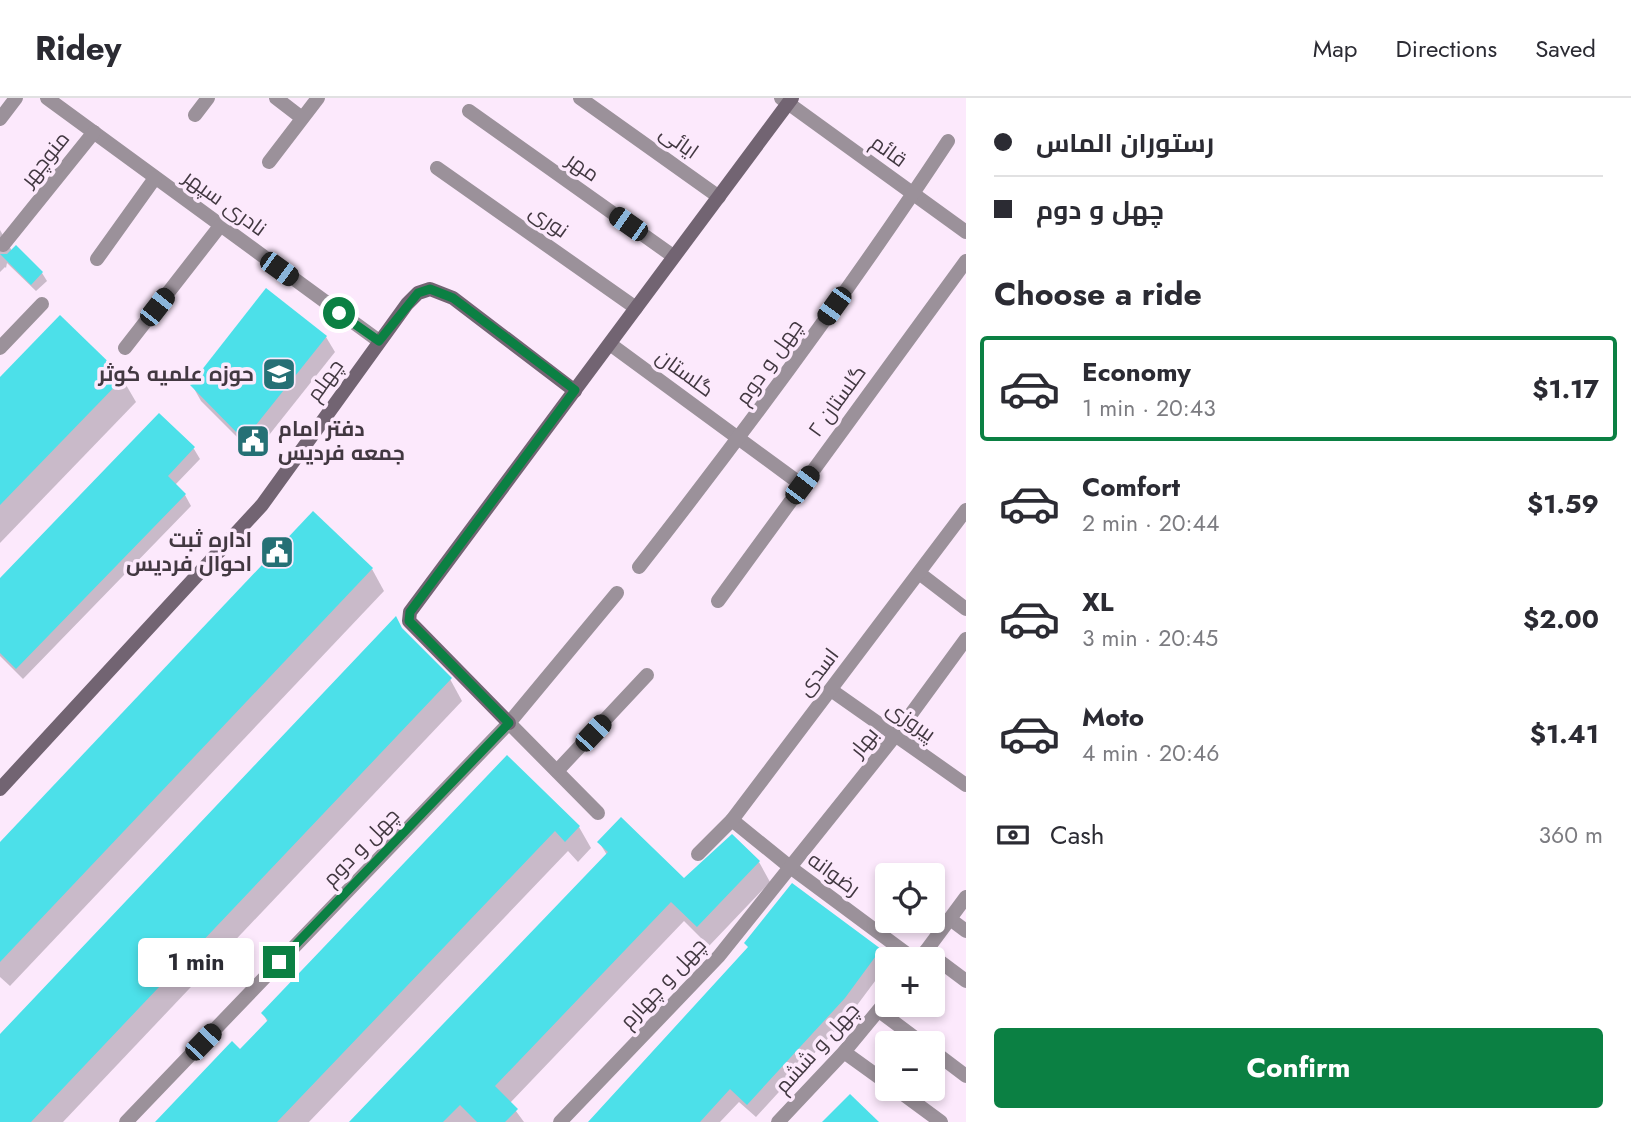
<!DOCTYPE html>
<meta charset="utf-8">
<style>
body{margin:0;font-family:Jost,Cairo,sans-serif;background:#f7f7f7;color:#2b2b33;height:100vh;display:flex;flex-direction:column;font-size:26px;white-space:nowrap}
*{box-sizing:border-box;margin:0}
p{font-size:23px;color:#7c7c81}
.icon{flex:none;width:38px;height:38px;fill:none;stroke:currentColor;stroke-width:2;stroke-linecap:round;stroke-linejoin:round}
.map{position:relative;flex:1;overflow:hidden}
.drawer{display:flex;flex-direction:column;background:#fff;width:665px}
.drawer>*{flex:none}
.guide{display:grid;align-content:center;height:154px;padding:0 28px;background:#fff}
.tools{position:absolute;left:875px;top:765px;display:grid;gap:14px}
.tools a{display:grid;place-items:center;width:70px;height:70px;border-radius:7px;background:#fff;box-shadow:0 4px 10px #0003;font-size:35px}
.end{position:absolute;width:32px;height:32px;margin:-16px;border:9px solid #0b8043;background:#fff;box-shadow:0 0 0 4px #fff}
.from{border-radius:50%}
.bubble{position:absolute;height:49px;border-radius:7px;background:#fff;box-shadow:0 4px 10px #0003;font-size:23px;font-weight:700;line-height:49px;text-align:center}
.car{position:absolute;width:21px;height:42px;margin:-21px -10px;border-radius:9px;box-shadow:0 0 5px 2px #0007;background:linear-gradient(#222 24%,#8ab4d8 0 40%,#222 0 76%,#8ab4d8 0 86%,#222 0)}
.guide b{display:flex;align-items:center;gap:24px;height:66px;font-size:26px}
.guide b+b{border-top:2px solid #e1e1e2}
.guide i{width:18px;height:18px;background:#2b2b33}
ul{padding:0;list-style:none}
li{display:flex;align-items:center;gap:21px;height:105px;margin:0 14px 10px;padding:0 14px;border:4px solid transparent;border-radius:7px}
li div{flex:1}
li b{display:block;font-size:26px}
li em{font-style:normal;font-weight:700}
li.current{border-color:#0b8043}
li>.icon{width:63px;height:63px;stroke-width:1.5}
h2{padding:0 28px;font-size:32px;line-height:84px}
.pay{display:flex;align-items:center;gap:18px;height:77px;padding:0 28px;font-size:26px}
.pay p{margin-inline-start:auto}
.action{display:flex;gap:14px;margin-top:auto;padding:14px 28px}
.action a{flex:1;height:80px;border-radius:7px;background:#0b8043;color:#fff;font-size:28px;font-weight:700;line-height:80px;text-align:center}
header{display:flex;align-items:center;gap:42px;box-sizing:border-box;height:98px;padding:0 35px;background:#fff;border-bottom:2px solid #e1e1e2}
header strong{font-size:33px}
nav{display:flex;gap:38px;margin-inline-start:auto;font-size:24px}
main{display:flex;flex:1;min-height:0}
.map>svg:first-child{display:block}
.shadow{fill:#0003}
.building{fill:#4ce0e9}
.lines{fill:none;stroke-linecap:round;stroke-linejoin:round}
.street{stroke:#9b919a;stroke-width:14}
.secondary{stroke:#726472;stroke-width:14}
.route{stroke:#0b8043;stroke-width:9}
.labels{text-anchor:middle;stroke-width:7;stroke-linejoin:round;paint-order:stroke}
.street-label{font-size:21px;fill:#423841;stroke:#fce9fc}
.poi-label{font-size:21px;font-weight:bold;fill:#423841;stroke:#fce9fc;text-anchor:end}
</style>
<header>
<strong>Ridey</strong>
<nav><a>Map</a><a>Directions</a><a>Saved</a></nav>
</header>
<main>
<div class="map">
<svg width="966" height="1024" viewBox="0 0 966 1024">
<rect width="100%" height="100%" fill="#fce9fc"/>
<g class="shadow">
<polygon points="0,132 12,153 42,175 47,183 36,193 7,165 6,170 5,169 0,174"/>
<polygon points="326,239 335,254 254,356 201,303 192,287"/>
<polygon points="122,280 136,304 0,445 0,281"/>
<polygon points="159,317 194,351 200,361 175,387 185,397 191,408 23,581 0,558 0,482"/>
<polygon points="372,471 384,493 10,888 0,879 0,746"/>
<polygon points="403,533 450,581 462,603 63,1024 0,1024 0,938"/>
<polygon points="507,660 579,729 591,750 578,764 568,753 309,1024 157,1024 240,954 268,925 263,915"/>
<polygon points="599,744 684,782 759,764 770,784 709,848 684,823 510,1005 524,1024 352,1024 607,757"/>
<polygon points="880,852 887,867 852,914 756,1019 739,1004 720,1024 591,1024"/>
</g>
<g class="building">
<polygon points="16,147 43,174 31,187 0,156 7,156"/>
<polygon points="266,190 327,238 244,342 190,287"/>
<polygon points="60,217 124,279 0,407 0,279"/>
<polygon points="159,315 195,349 168,378 186,396 16,571 0,555 0,480"/>
<polygon points="313,413 373,470 0,864 0,744"/>
<polygon points="396,518 402,530 452,580 31,1024 0,1024 0,936"/>
<polygon points="507,657 580,728 565,744 555,733 277,1024 155,1024 232,943 240,951 268,922 261,915"/>
<polygon points="621,719 684,780 732,736 760,763 697,829 671,804 495,988 518,1011 505,1024 477,1024 460,1007 443,1024 349,1024 608,754 597,744"/>
<polygon points="792,785 881,851 845,900 747,1007 730,991 700,1024 588,1024 748,849 744,845"/>
<polygon points="850,996 879,1024 822,1024"/>
</g>
<g class="lines">
<g class="street">
<polyline points="47,0 379,243"/>
<polyline points="276,0 302,20"/>
<polyline points="580,0 719,99"/>
<polyline points="781,0 966,134"/>
<polyline points="469,13 673,158"/>
<polyline points="195,17 208,0"/>
<polyline points="0,21 16,0"/>
<polyline points="269,64 318,0"/>
<polyline points="437,70 636,210"/>
<polyline points="3,147 94,34"/>
<polyline points="97,161 155,80"/>
<polyline points="610,246 802,387"/>
<polyline points="0,250 42,206"/>
<polyline points="125,250 220,128"/>
<path d="M 639,469 C 747,331 852,189 948,43"/>
<polyline points="919,475 966,511"/>
<polyline points="718,503 966,163"/>
<polyline points="831,592 966,687"/>
<polyline points="509,625 598,715"/>
<polyline points="557,673 647,577"/>
<polyline points="732,722 790,769 914,861"/>
<polyline points="698,756 732,722 966,412"/>
<polyline points="950,821 966,833"/>
<polyline points="926,853 966,883"/>
<polyline points="920,861 966,799"/>
<polyline points="879,913 922,945"/>
<polyline points="933,953 966,978"/>
<polyline points="844,954 887,985"/>
<polyline points="895,990 941,1024"/>
<polyline points="126,1024 509,625 617,495"/>
<polyline points="560,1024 719,858 895,638 966,541"/>
<polyline points="778,1024 844,954 887,902"/>
</g>
<g class="secondary">
<polyline points="509,625 409,523 410,514 792,0"/>
<polyline points="0,691 262,407 407,206 418,195 430,191 453,200 575,293"/>
</g>
</g>
<g class="lines">
<polyline class="route" points="279,864 509,625 409,523 410,514 575,292 453,200 430,191 418,195 379,243 339,215"/>
</g>
<defs>
<g id="school-square" transform="scale(1.75)"><rect x="-9" y="-9" width="18" height="18" rx="4" fill="#257075" stroke="#fce9fc"/><path d="M0-5L7-2L0 1L-7-2ZM-4 1L0 2.5L4 1V4Q0 6-4 4Z" fill="#fff"/></g>
<g id="civic-square" transform="scale(1.75)"><rect x="-9" y="-9" width="18" height="18" rx="4" fill="#257075" stroke="#fce9fc"/><path d="M-.6-6.5H3V-4.5H.6V-3L4-1V1h2V6H-6V1h2V-1L-.6-3ZM-1.2 2.5V6h2.4V2.5Z" fill="#fff"/></g>
</defs>
<g fill-rule="evenodd">
<use href="#school-square" x="279" y="276"/>
<use href="#civic-square" x="253" y="343"/>
<use href="#civic-square" x="277" y="454"/>
</g>
<g class="labels">
<g class="street-label">
<text transform="translate(679 44) rotate(35)" y="7">ایائی</text>
<text transform="translate(889 53) rotate(36)" y="7">قائم</text>
<text transform="translate(45 61) rotate(-51)" y="7">منوچهر</text>
<text transform="translate(583 69) rotate(35)" y="7">مهر</text>
<text transform="translate(225 105) rotate(36)" y="7">نادری سپهر</text>
<text transform="translate(549 123) rotate(35)" y="7">نوری</text>
<text transform="translate(769 264) rotate(-55)" y="7">چهل و دوم</text>
<text transform="translate(685 275) rotate(36)" y="7">گلستان</text>
<text transform="translate(325 282) rotate(-54)" y="7">چهلم</text>
<text transform="translate(837 303) rotate(-54)" y="7">گلستان ۲</text>
<text transform="translate(818 574) rotate(-53)" y="7">اسدی</text>
<text transform="translate(911 623) rotate(35)" y="7">پیروزی</text>
<text transform="translate(864 644) rotate(-51)" y="7">بهار</text>
<text transform="translate(361 749) rotate(-46)" y="7">چهل و دوم</text>
<text transform="translate(834 776) rotate(36)" y="7">رضوانه</text>
<text transform="translate(663 885) rotate(-47)" y="7">چهل و چهارم</text>
<text transform="translate(817 950) rotate(-48)" y="7">چهل و ششم</text>
</g>
<g class="poi-label">
<text x="254" y="283">حوزه علمیه کوثر</text>
<text x="278" y="338" text-anchor="start">دفتر امام<tspan x="278" dy="24">جمعه فردیس</tspan></text>
<text x="252" y="449">اداره ثبت<tspan x="252" dy="24">احوال فردیس</tspan></text>
</g>
</g>
</svg>
<div class="tools">
<a><svg class="icon" aria-label="locate" viewBox="0 0 24 24"><circle cx="12" cy="12" r="6"/><path d="M12 2v4M12 18v4M2 12h4M18 12h4"/></svg></a>
<a>+</a>
<a>−</a>
</div>
<i class="end from" style="left:339px;top:215px"></i>
<i class="end" style="left:279px;top:864px"></i>
<div class="bubble" style="left:138px;top:840px;width:116px">1 min</div>
<i class="car" style="left:628px;top:126px;rotate:305deg"></i>
<i class="car" style="left:279px;top:171px;rotate:126deg"></i>
<i class="car" style="left:834px;top:208px;rotate:216deg"></i>
<i class="car" style="left:157px;top:209px;rotate:38deg"></i>
<i class="car" style="left:802px;top:387px;rotate:37deg"></i>
<i class="car" style="left:593px;top:635px;rotate:43deg"></i>
<i class="car" style="left:203px;top:944px;rotate:44deg"></i>
</div>
<section class="drawer">
<div class="guide">
<b><i class="from"></i>رستوران الماس</b>
<b><i></i>چهل و دوم</b>
</div>
<h2>Choose a ride</h2>
<ul>
<li class="current"><svg class="icon" aria-label="car" viewBox="0 0 24 24"><path d="M5 17H2v-5l4-1 3-4h7l3 4 3 1v5h-3M9 17h6M6 11h13"/><circle cx="7" cy="17" r="2"/><circle cx="17" cy="17" r="2"/></svg><div><b>Economy</b><p>1 min · 20:43</p></div><em>$1.17</em></li>
<li><svg class="icon" aria-label="car" viewBox="0 0 24 24"><path d="M5 17H2v-5l4-1 3-4h7l3 4 3 1v5h-3M9 17h6M6 11h13"/><circle cx="7" cy="17" r="2"/><circle cx="17" cy="17" r="2"/></svg><div><b>Comfort</b><p>2 min · 20:44</p></div><em>$1.59</em></li>
<li><svg class="icon" aria-label="car" viewBox="0 0 24 24"><path d="M5 17H2v-5l4-1 3-4h7l3 4 3 1v5h-3M9 17h6M6 11h13"/><circle cx="7" cy="17" r="2"/><circle cx="17" cy="17" r="2"/></svg><div><b>XL</b><p>3 min · 20:45</p></div><em>$2.00</em></li>
<li><svg class="icon" aria-label="car" viewBox="0 0 24 24"><path d="M5 17H2v-5l4-1 3-4h7l3 4 3 1v5h-3M9 17h6M6 11h13"/><circle cx="7" cy="17" r="2"/><circle cx="17" cy="17" r="2"/></svg><div><b>Moto</b><p>4 min · 20:46</p></div><em>$1.41</em></li>
</ul>
<div class="pay"><svg class="icon" aria-label="cash" viewBox="0 0 24 24"><path d="M3 7h18v10H3z"/><circle cx="12" cy="12" r="2"/></svg>Cash<p>360 m</p></div>
<div class="action"><a>Confirm</a></div>
</section>
</main>
